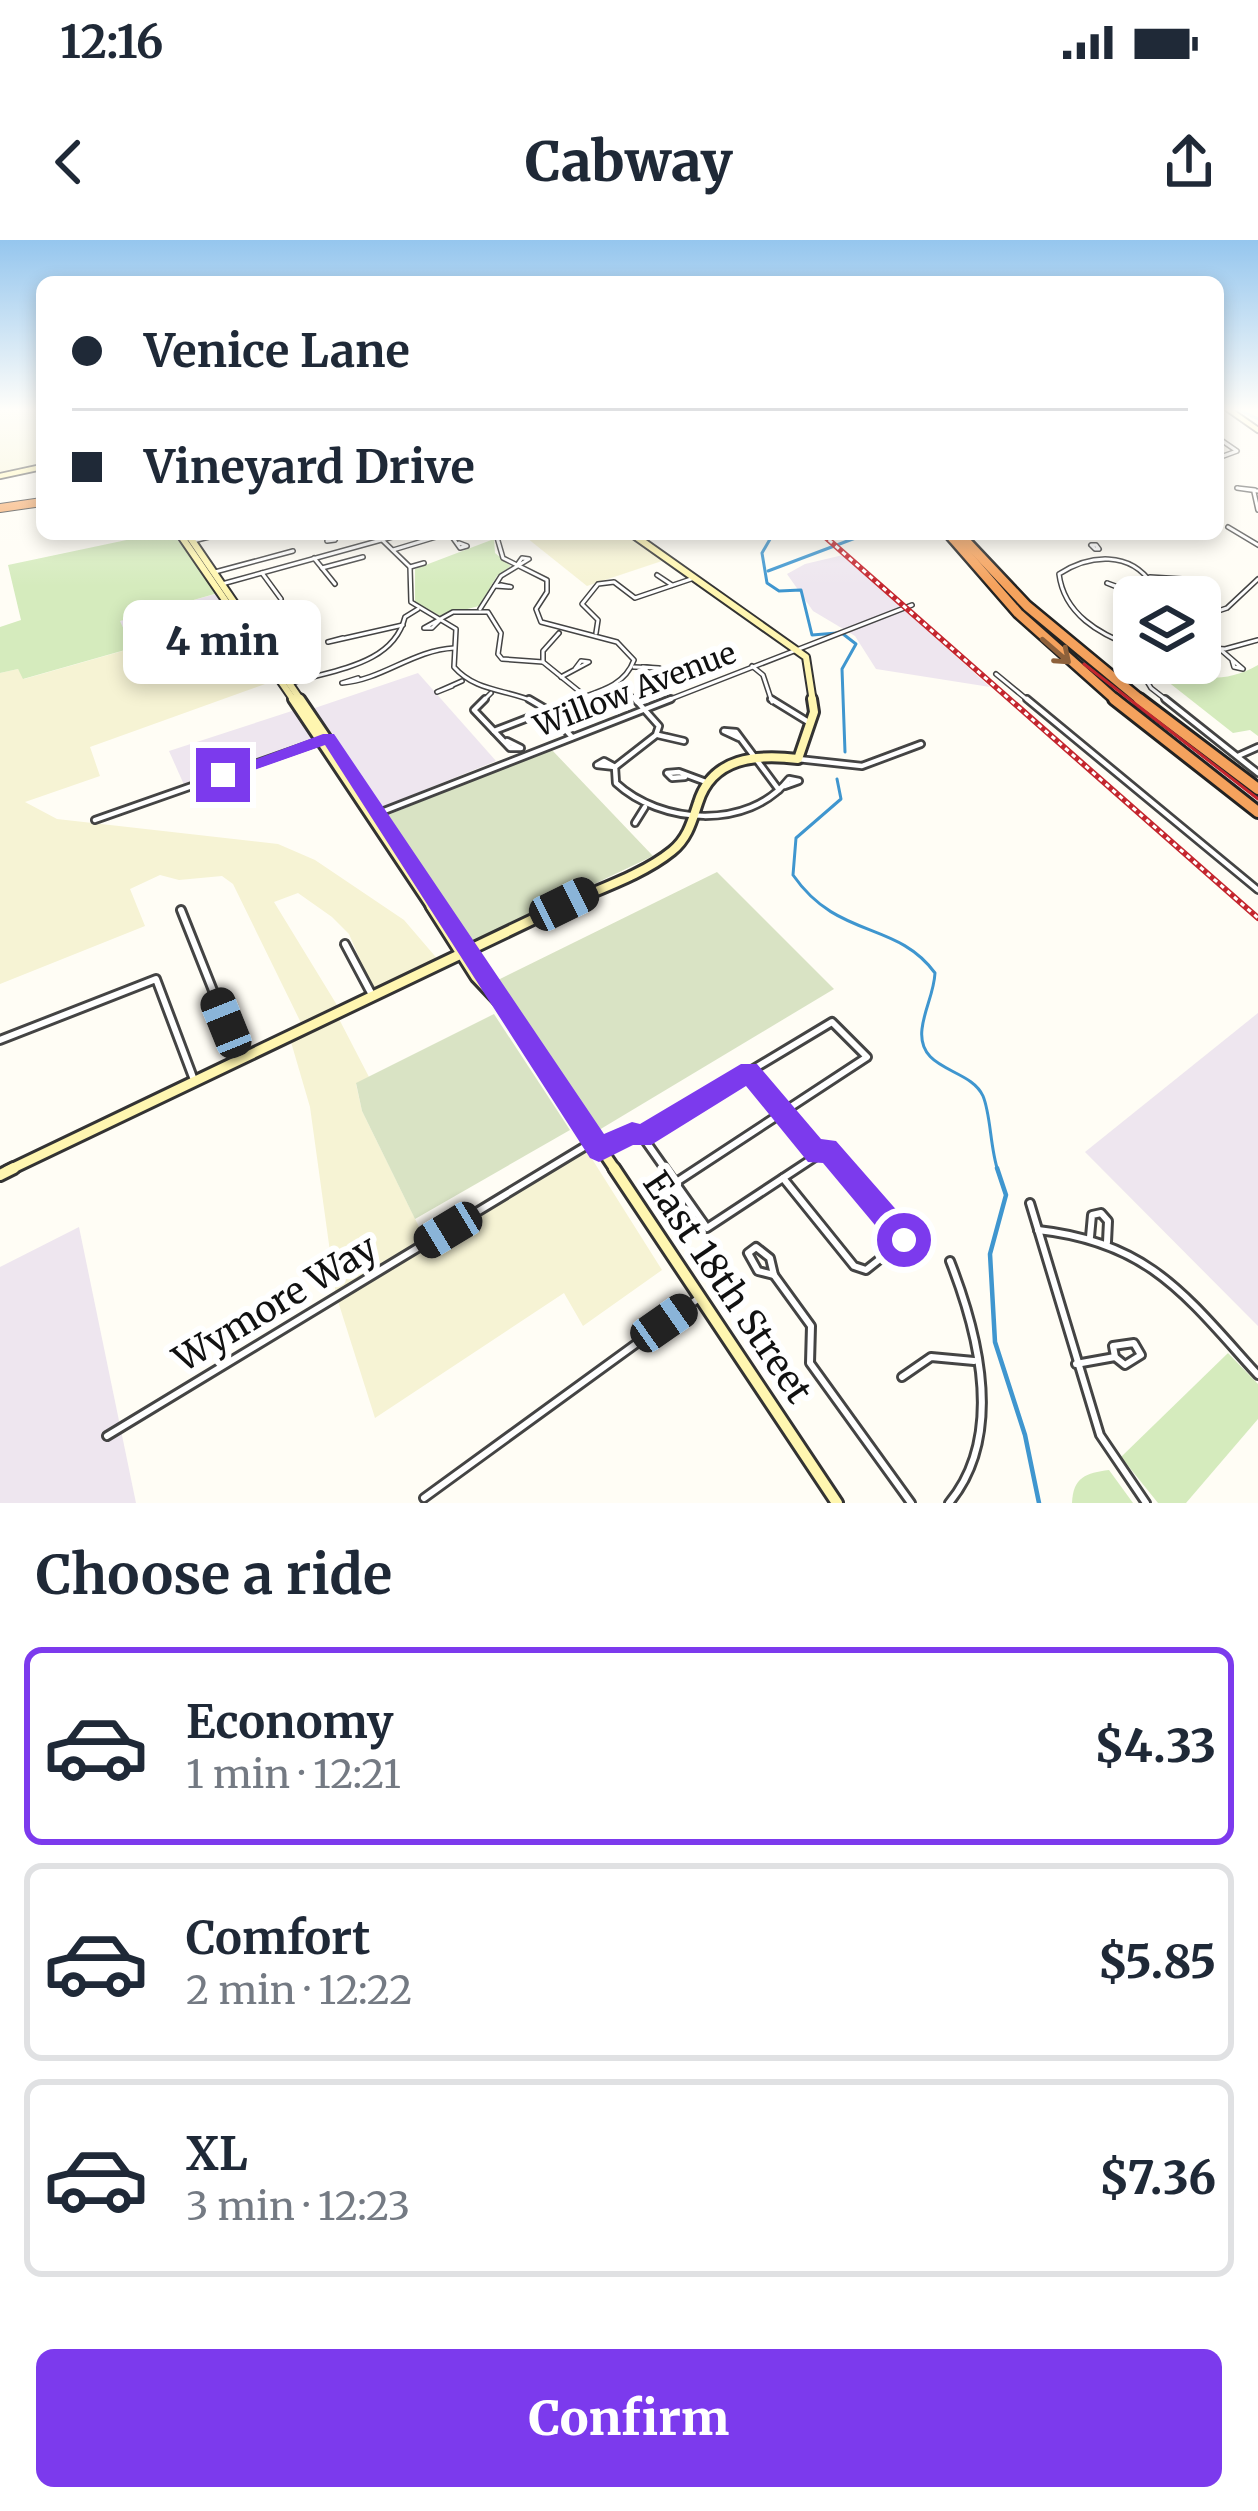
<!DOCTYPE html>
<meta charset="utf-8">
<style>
body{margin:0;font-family:Merriweather,serif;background:#f2f2f3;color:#1f2937;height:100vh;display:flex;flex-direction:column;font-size:45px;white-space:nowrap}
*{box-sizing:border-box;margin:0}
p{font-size:39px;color:#747a83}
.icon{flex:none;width:66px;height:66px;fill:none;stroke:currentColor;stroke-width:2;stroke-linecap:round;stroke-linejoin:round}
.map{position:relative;height:1263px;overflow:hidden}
.side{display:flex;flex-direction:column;background:#fff;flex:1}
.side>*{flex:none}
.guide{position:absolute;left:36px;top:36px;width:1188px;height:264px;border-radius:18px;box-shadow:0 6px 18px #0003;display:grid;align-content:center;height:264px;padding:0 36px;background:#fff}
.buttons{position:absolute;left:1113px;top:336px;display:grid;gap:24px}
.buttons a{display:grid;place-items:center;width:108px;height:108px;border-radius:18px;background:#fff;box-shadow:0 6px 18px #0003;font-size:60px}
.end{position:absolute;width:54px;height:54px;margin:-27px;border:15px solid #7c3aed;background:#fff;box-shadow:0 0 0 6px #fff}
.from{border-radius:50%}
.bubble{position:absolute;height:84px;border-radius:18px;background:#fff;box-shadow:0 6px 18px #0003;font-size:39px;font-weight:800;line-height:84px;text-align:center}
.car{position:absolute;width:36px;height:72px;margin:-36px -18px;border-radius:15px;box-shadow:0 0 9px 3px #0007;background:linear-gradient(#222 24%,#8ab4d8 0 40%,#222 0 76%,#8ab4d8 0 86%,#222 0)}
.guide b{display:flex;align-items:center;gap:42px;height:114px;font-size:45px}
.guide b+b{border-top:3px solid #e0e1e3}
.guide i{width:30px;height:30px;background:#1f2937}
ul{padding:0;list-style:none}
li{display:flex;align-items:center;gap:36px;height:198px;margin:0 24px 18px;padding:0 12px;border:6px solid #e0e1e3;border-radius:18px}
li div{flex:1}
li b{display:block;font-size:45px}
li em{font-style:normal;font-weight:800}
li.active{border-color:#7c3aed}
li>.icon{width:108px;height:108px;stroke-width:1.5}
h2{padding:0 36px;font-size:54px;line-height:144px}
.button{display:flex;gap:24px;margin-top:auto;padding:24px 36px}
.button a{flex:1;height:138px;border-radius:18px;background:#7c3aed;color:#fff;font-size:48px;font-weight:800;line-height:138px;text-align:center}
.status{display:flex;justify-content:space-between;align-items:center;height:84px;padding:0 60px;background:#fff;direction:ltr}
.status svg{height:33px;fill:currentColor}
header{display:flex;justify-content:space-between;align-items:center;height:156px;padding:0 36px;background:#fff;font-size:54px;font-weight:800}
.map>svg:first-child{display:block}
.industrial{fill:#eee6ef}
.farmland{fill:#f6f3d4}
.green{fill:#d5ebbd}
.cemetery{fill:#d9e3c4}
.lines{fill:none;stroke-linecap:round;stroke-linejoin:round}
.stream-far1{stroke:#3f96cf;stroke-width:3}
.stream{stroke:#3f96cf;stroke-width:4.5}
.canal{stroke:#b9e0f7;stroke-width:3}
.street-far2-casing{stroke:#444;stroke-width:6}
.street-far1-casing{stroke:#444;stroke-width:10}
.street-casing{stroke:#444;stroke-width:12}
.secondary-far4-casing{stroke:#333;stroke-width:8}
.secondary-far3-casing{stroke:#333;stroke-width:10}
.secondary-far2-casing{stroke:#333;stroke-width:14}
.secondary-far1-casing{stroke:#333;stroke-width:15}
.secondary-casing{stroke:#333;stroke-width:16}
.highway-far2-casing{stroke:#222;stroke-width:10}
.highway-far1-casing{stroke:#222;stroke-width:14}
.highway-casing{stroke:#222;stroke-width:16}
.street-far2{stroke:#fff;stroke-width:3}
.street-far1{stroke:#fff;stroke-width:4.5}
.street{stroke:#fff;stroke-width:6}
.secondary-far4{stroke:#fff6b0;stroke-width:4.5}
.secondary-far3{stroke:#fff6b0;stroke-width:6}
.secondary-far2{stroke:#fff6b0;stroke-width:8}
.secondary-far1{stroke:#fff6b0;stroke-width:9}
.secondary{stroke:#fff6b0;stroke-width:10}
.highway-far2{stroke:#f5a25d;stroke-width:8}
.highway-far1{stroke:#f5a25d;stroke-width:9}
.highway{stroke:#f5a25d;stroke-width:10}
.tram{stroke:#c4262e;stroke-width:3}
.rail-casing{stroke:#c4262e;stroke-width:6}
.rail{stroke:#fff;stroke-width:3;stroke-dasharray:4.5;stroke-linecap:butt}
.oneway{stroke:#8e613b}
.route{fill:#7c3aed}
.labels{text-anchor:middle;stroke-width:12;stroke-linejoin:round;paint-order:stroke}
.street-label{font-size:30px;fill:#111;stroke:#fff}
.near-street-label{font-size:36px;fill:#111;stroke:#fff}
</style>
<div class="status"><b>12:16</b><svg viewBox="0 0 49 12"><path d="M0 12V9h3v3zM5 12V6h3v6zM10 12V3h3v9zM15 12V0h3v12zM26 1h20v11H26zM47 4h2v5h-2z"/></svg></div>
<header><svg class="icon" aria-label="back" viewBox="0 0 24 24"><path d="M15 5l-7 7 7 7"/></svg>Cabway<svg class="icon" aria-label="share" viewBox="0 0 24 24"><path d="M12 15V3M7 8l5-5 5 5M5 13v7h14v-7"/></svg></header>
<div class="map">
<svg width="1258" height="1263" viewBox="0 0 1258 1263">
<rect width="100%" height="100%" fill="#fffdf5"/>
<g class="industrial">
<polygon points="843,315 990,447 876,429 855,396 813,371 787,334 805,324"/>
<polygon points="219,353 236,378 132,408 119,381"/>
<polygon points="418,433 496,521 380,568 312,469"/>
<polygon points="298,469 319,500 185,547 169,511"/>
<polygon points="1258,773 1258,1086 1085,912"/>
<polygon points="79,987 136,1263 0,1263 0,1027"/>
</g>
<g class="farmland">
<polygon points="0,169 42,169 42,225 0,234"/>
<polygon points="522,294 628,294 665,320 587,346"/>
<polygon points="235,379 276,440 90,507 100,536 25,562 57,579 278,604 315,620 404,680 440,722 374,753 349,694 332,677 298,653 274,662 340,770 303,787 233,644 222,636 179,640 160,635 130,649 145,686 0,744 0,433 18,429 24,439"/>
<polygon points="339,779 369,837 356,844 362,871 424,997 582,903 662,1030 583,1086 564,1053 375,1178 336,1055 310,867 291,802"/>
</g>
<g class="green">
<polygon points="155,294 173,294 218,353 120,381 132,408 23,439 18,429 0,433 0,387 21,380 8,325"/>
<polygon points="494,299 495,313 511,326 497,336 479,366 440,376 415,362 415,329"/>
<path d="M 1258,425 L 1258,496 L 1250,490 L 1233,493 L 1167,441 L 1176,434 C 1204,440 1231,441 1258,425 Z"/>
<polygon points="1228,1113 1258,1144 1258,1179 1186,1263 1158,1263 1121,1217"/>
<path d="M 1109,1230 L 1133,1263 L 1072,1263 C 1073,1237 1086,1233 1109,1230 Z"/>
</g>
<g class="cemetery">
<polygon points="551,509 653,616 472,702 388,575"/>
<polygon points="717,632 834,749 599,890 498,740"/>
<polygon points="494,774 570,890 415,979 362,871 356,843"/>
</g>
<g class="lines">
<g class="stream-far1">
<polyline points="773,294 762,313 767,343 779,351 801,350 812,395 837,393"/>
<polyline points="768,331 866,294"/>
<polyline points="843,394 856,404 842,429 845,512"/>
<path d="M 837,539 L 841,559 L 796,598 L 793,635 C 838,700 896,680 935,733 C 934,753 924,770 922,789 C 917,832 970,827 983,856 C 991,875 990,908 998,931"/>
</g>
<polyline class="stream" points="997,928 1006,955 990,1014 995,1102 1025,1195 1039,1263"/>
<polyline class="canal" points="1237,169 1258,179"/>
<g class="street-far2-casing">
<g id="street-far2">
<polyline points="1218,198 1237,211 1218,218"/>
<polyline points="1255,250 1237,248 1258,251"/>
<polyline points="1254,252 1258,270"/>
<polyline points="1228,287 1258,305"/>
<polyline points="271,294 285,294"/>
<polygon points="338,294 335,300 327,301"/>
<path d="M 376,294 L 410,327 L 411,362 L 456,389 L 454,427 C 476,452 506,449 535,462"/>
<polyline points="450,294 460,308 467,306 459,303"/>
<path d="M 496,294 L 503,318 L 547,340 L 547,352 L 536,369 L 541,382 L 617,402 L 634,420 C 624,448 595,452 569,462"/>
<polyline points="193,301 221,294"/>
<polygon points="1091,305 1096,305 1099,309 1095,309"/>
<polyline points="393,310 446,294"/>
<polyline points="314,318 335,344"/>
<polyline points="410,327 424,323"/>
<polyline points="322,328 363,317"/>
<polyline points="215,332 293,311"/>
<polyline points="262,333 281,359"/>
<polyline points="657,335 672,345"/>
<polyline points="1150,337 1198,340 1183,339"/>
<polyline points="222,344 403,294"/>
<polygon points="501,345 511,347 495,346"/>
<polyline points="1121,348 1107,343 1137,355"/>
<polyline points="480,369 501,336 529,319 522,318 517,325"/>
<path d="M 1134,376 L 1129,362 L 1152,344 C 1130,311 1090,314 1059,334 C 1064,374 1099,394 1134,407"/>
<polyline points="1200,377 1227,368 1258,339"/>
<polyline points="441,379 432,388 424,388 453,372 488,372 501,393 498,414 502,419 543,422"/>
<polyline points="559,393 543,411 543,422 585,456"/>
<polyline points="596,393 598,380 582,364 598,344 614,342 635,358 694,338"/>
<polyline points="343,398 328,402 403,385"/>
<polyline points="1200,407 1225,409 1258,400"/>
<polyline points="1221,410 1243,429 1234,427 1232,420"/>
<polyline points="1136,423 1151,448 1169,462"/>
<polyline points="1181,425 1183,433 1173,430 1182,423"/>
<polyline points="752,426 763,435 772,462"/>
<polyline points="634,427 659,428 643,427"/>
<polyline points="996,434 1030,462"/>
<polyline points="561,437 589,422 581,421 575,429"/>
<path d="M 358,438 L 342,443 C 382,440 413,410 454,408"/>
<path d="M 292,443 C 335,429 393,425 405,377 L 418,369"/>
<polyline points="617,444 639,462"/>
<polyline points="452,446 437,452 462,441"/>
<polyline points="482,462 491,453"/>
<polyline points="663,462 912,365"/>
</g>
</g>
<g class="street-far1-casing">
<g id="street-far1">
<polyline points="485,459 474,470 510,508 521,508 507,501"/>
<polyline points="529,459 546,469 572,497"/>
<path d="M 635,459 L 659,486 L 656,495 L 615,527 L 616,543 C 660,584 748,591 789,539 L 799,541 L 785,546"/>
<polyline points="771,459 810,483"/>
<polyline points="1027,459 1258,650"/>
<polyline points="1165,459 1258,533"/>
<polyline points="494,491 577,459"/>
<polyline points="658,495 684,501 667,497"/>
<polyline points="739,498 724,491 736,492 779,550"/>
<polyline points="1238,516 1258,507"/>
<polyline points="798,519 862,526 921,504"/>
<polygon points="604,521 615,527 597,525"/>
<polyline points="685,537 672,538 667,533 679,532 706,542"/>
<polyline points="379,573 671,459"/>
<polyline points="95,580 323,500"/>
<polyline points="635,583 645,567"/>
</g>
</g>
<g class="street-casing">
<g id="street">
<polyline points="181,670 239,816"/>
<polyline points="345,704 371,753"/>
<polyline points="0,800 156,739 194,840"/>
<polyline points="749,832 817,913"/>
<polyline points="642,896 832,782 867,817 675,943"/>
<polyline points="605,907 631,893 642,896 707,988 827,909 904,1000"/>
<polyline points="783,938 854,1026 866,1030 919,988"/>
<polyline points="1030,963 1100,1195 1146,1263"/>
<path d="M 1038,990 C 1150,1002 1187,1057 1258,1135"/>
<polyline points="1090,997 1092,975 1101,973 1108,981 1107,1002"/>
<polygon points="756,1007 770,1018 774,1035 758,1031 748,1013"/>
<polyline points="774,1035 811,1086 810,1123 911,1263"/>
<polygon points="1134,1103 1141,1115 1125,1125 1115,1117 1113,1106"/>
<polyline points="1076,1124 1115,1117"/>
<polyline points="902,1137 931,1117 974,1121"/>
<polyline points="107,1196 594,901"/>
<polyline points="424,1258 699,1058"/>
<path d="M 949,1263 C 1005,1196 979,1095 950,1021"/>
</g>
</g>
<g class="secondary-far4-casing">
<g id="secondary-far4">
<polyline points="1228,169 1258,190"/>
<polyline points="0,236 42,227"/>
<polyline points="180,294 184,299"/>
<polyline points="188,294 192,299"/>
<polyline points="632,294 639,299"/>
</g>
</g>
<g class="secondary-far3-casing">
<g id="secondary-far3">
<polyline points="181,296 295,462"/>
<polyline points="189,296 302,462"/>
<polyline points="635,296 806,417 813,462"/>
</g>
</g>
<g class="secondary-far2-casing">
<g id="secondary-far2">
<polyline points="293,459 433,669"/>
<polyline points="300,459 442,669"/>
<path d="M 555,669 C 592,651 640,637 672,611 C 688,598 692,581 698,563 C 712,517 757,514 798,519 L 814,472 L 812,459"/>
</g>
</g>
<g class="secondary-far1-casing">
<g id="secondary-far1">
<polyline points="431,666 476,737 509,772 616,931"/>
<polyline points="440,666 487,744"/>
<polyline points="7,931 561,666"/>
</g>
</g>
<g class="secondary-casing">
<g id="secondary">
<polyline points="614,928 837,1263"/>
<polyline points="0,935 14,928"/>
</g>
</g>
<g class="highway-far2-casing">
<g id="highway-far2">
<polyline points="0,268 42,262"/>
<polyline points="949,294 953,299"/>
<polyline points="959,294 964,299"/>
</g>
</g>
<g class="highway-far1-casing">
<g id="highway-far1">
<polyline points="951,296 1018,373 1118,462"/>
<polyline points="961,296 1027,366 1143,462"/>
</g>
</g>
<g class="highway-casing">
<g id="highway">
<polyline points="1114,459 1258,572"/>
<polyline points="1139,459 1258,549"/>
</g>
</g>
<use href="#street-far2" class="street-far2"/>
<use href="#street-far1" class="street-far1"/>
<use href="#street" class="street"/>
<use href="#secondary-far4" class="secondary-far4"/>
<use href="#secondary-far3" class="secondary-far3"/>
<use href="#secondary-far2" class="secondary-far2"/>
<use href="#secondary-far1" class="secondary-far1"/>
<use href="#secondary" class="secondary"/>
<use href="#highway-far2" class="highway-far2"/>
<use href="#highway-far1" class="highway-far1"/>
<use href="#highway" class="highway"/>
<polyline class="tram" points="1084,424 1258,559"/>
<g class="rail-casing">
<polyline id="rail" points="822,294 1258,678"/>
</g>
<use href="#rail" class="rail"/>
</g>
<defs><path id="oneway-shaft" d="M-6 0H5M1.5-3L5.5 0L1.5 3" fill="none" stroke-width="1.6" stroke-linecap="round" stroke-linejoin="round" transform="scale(3)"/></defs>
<use class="oneway" href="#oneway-shaft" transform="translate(1056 411) rotate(41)"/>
<linearGradient id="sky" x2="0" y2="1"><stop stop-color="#95c6ee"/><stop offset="0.49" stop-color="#fffefa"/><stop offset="1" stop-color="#fffefa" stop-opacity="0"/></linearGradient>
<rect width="1258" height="346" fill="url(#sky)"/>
<polygon class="route" points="323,494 334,494 604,894 632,882 640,884 741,824 757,824 821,899 836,901 914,990 918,1000 914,1009 904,1013 895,1009 823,923 808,922 746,846 651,905 633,905 599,922 590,918 325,505 223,541 214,535"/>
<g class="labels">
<g class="street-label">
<text transform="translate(635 450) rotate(-21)" y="10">Willow Avenue</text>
</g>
<g class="near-street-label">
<text transform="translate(728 1047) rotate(56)" y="13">East 18th Street</text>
<text transform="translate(275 1063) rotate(-31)" y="13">Wymore Way</text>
</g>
</g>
</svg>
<div class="buttons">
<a><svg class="icon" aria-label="layers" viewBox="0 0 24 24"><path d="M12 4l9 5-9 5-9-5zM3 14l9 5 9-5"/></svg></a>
</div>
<i class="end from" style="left:904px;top:1000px"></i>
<i class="end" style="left:223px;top:535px"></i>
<div class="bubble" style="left:123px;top:360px;width:198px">4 min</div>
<i class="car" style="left:564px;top:664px;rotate:64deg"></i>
<i class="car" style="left:226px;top:783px;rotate:338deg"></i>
<i class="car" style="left:448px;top:990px;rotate:239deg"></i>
<i class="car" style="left:664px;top:1083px;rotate:55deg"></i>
<div class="guide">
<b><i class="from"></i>Venice Lane</b>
<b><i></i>Vineyard Drive</b>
</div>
</div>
<section class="side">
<h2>Choose a ride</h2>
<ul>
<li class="active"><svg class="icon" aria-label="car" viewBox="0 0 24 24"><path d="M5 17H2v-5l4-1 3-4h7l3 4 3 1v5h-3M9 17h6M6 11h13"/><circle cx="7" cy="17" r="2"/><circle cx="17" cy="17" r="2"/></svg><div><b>Economy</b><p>1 min · 12:21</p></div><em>$4.33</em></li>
<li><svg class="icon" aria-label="car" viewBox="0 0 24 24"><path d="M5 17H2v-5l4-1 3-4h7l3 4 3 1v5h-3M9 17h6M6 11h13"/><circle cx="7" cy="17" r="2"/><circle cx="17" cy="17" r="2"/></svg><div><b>Comfort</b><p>2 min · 12:22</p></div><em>$5.85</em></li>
<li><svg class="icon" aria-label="car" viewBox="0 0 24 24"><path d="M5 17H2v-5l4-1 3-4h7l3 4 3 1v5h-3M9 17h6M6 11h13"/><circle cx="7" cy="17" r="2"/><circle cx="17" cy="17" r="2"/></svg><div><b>XL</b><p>3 min · 12:23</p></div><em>$7.36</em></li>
</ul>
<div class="button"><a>Confirm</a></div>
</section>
